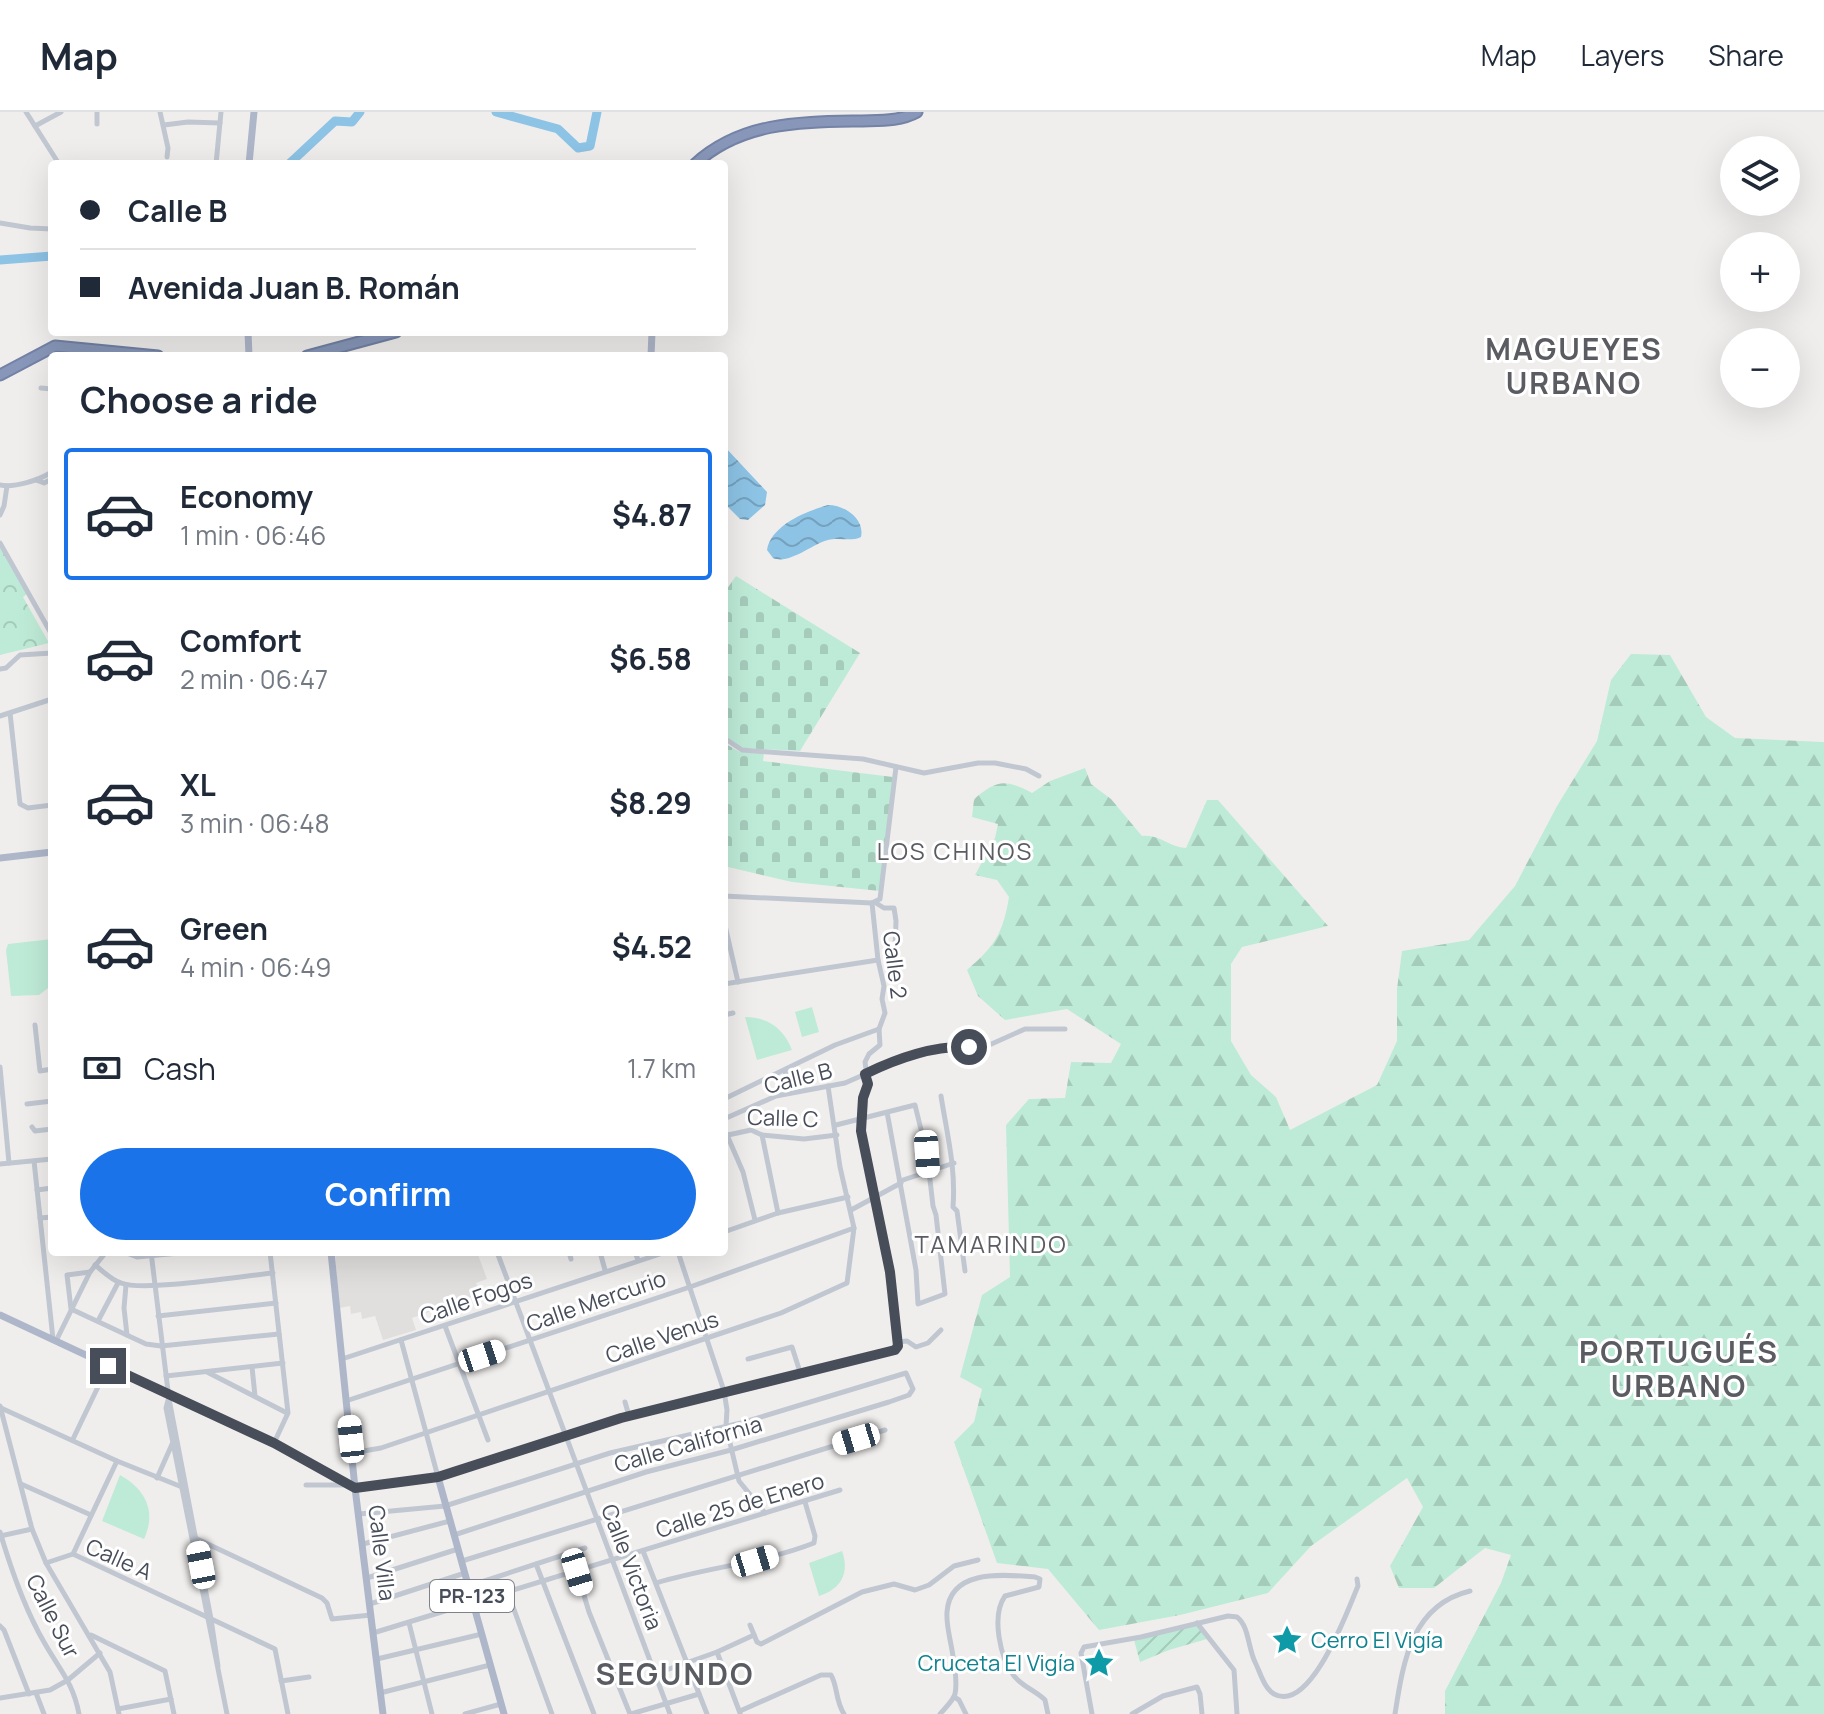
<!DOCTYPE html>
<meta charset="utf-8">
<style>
body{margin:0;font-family:Manrope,sans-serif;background:#f6f6f7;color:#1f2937;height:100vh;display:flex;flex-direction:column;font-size:30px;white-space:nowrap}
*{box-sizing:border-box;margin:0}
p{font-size:26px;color:#747a83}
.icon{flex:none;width:44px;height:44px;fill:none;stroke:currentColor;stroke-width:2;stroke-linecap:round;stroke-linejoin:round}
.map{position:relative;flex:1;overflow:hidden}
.drawer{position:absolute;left:48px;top:240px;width:680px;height:904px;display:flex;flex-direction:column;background:#fff;border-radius:8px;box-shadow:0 8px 32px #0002}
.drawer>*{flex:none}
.hud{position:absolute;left:48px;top:48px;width:680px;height:176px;border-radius:8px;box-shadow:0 8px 32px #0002;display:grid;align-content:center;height:176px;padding:0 32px;background:#fff}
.buttons{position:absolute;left:1720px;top:24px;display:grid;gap:16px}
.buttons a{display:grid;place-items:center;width:80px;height:80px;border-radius:50%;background:#fff;box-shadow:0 8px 32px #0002;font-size:40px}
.end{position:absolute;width:36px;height:36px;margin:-18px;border:10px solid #474d59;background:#fff;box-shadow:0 0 0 4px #fff}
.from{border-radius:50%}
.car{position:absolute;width:24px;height:48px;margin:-24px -12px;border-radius:10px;box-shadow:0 0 6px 2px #0007;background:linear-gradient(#fff 24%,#345 0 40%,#fff 0 76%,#345 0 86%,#fff 0)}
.hud b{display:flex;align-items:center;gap:28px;height:76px;font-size:30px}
.hud b+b{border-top:2px solid #e0e1e3}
.hud i{width:20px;height:20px;background:#1f2937}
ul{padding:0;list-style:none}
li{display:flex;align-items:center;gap:24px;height:132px;margin:0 16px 12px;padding:0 16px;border:4px solid transparent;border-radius:8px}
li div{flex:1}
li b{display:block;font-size:30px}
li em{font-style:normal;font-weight:700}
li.current{border-color:#1a73e8}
li>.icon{width:72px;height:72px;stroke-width:1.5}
h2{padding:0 32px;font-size:36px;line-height:96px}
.pay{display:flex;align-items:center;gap:20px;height:88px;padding:0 32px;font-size:30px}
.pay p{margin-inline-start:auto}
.primary-button{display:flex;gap:16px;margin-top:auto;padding:16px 32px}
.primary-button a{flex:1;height:92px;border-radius:48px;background:#1a73e8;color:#fff;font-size:32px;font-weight:700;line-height:92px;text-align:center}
header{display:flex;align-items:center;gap:48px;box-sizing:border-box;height:112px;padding:0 40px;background:#fff;border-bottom:2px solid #e0e1e3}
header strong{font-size:38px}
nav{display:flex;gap:44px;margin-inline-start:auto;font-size:28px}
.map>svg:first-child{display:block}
.education{fill:#e1dfde}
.forest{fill:url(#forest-firs)}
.cemetery{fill:url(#cemetery-stones)}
.park{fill:url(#park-crowns)}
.garden{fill:url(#garden-furrows)}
.pitch{fill:#beebd7}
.water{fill:url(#water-waves)}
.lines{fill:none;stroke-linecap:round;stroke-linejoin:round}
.river{stroke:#8dc3e5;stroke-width:9}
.highway-casing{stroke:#7382a5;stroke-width:13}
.street{stroke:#c1c7d1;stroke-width:5}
.primary{stroke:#aeb7ca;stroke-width:7}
.highway{stroke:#8897b9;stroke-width:9}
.route{stroke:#474d59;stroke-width:10}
.labels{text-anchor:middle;stroke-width:6;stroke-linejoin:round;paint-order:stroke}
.shield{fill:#fff;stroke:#7e828b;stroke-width:2}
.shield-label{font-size:20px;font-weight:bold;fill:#474d59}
.street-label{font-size:22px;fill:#474d59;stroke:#fff}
.culture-label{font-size:22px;fill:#0d838f;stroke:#fff;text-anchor:start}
.neighbourhood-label{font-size:24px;letter-spacing:2px;fill:#5a5c62;stroke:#fff}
.district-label{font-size:30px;font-weight:bold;letter-spacing:2px;fill:#5a5c62;stroke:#fff}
</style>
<header>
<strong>Map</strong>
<nav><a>Map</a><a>Layers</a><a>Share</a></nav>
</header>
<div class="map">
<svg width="1824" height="1602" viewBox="0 0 1824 1602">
<defs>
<pattern id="forest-firs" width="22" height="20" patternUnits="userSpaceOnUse" patternTransform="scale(2)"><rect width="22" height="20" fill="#beebd7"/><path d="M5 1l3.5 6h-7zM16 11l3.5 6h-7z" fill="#a5cbbb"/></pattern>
<pattern id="cemetery-stones" width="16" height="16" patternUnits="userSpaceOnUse" patternTransform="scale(2)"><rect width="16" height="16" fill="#beebd7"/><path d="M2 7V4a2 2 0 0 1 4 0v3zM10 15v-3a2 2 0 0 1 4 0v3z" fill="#a5cbbb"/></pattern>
<pattern id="park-crowns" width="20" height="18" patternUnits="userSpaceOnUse" patternTransform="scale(2)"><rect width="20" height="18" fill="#beebd7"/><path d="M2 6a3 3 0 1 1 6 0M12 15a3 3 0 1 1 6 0" fill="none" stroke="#a5cbbb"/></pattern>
<pattern id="garden-furrows" width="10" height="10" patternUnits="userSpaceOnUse" patternTransform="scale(2)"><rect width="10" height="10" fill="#beebd7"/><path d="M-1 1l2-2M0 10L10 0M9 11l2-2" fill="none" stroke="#a5cbbb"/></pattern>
<pattern id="water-waves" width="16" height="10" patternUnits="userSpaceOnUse" patternTransform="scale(2)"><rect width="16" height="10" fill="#8dc3e5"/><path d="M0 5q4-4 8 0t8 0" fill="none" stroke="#75a1bd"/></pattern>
</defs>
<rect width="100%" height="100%" fill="#f0eeed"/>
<polygon class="education" points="335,1140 477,1140 487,1167 476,1171 480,1182 412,1206 416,1218 383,1228 375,1204 362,1207 361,1200 351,1202 350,1194 339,1196"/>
<path class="forest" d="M 1631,542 L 1670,543 L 1706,605 L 1735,626 L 1824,630 L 1824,1602 L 1445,1602 L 1445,1579 L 1501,1471 L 1511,1443 L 1485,1436 L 1434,1476 L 1399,1476 L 1390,1454 L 1423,1395 L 1407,1366 L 1311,1434 L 1268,1481 L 1180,1503 L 1099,1518 L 1048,1457 L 997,1451 L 954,1330 L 974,1310 L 982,1277 L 960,1265 L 982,1183 L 1010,1165 L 1006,1013 L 1029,987 L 1065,986 L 1071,950 L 1111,951 L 1121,932 L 1067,897 L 1005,908 L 978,884 L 967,858 C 995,834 1003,821 1009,785 L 997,768 L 975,763 L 995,726 L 998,712 L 972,705 L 974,687 C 998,667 1005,667 1032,681 L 1050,669 L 1085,656 L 1091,672 L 1111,687 L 1142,724 C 1159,722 1169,735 1186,736 L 1207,688 L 1218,688 L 1328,814 L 1242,835 L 1231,852 L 1231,929 L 1251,963 L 1276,985 L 1290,1018 L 1377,973 L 1397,929 L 1397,877 L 1402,839 L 1469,828 L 1515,774 L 1557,694 L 1597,629 L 1611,568 Z"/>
<g class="cemetery">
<polygon points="736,464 860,541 800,639 740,636 724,623 724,481"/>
<polygon points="724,631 740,640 764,641 763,649 893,665 880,779 792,770 724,754"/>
</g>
<polygon class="park" points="0,434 27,482 23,485 49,531 0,543"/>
<polygon class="garden" points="1196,1513 1207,1527 1169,1538 1140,1550 1134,1528"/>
<g class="pitch">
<polygon points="52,827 52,873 39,883 11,884 6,838 8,832"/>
<polygon points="812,895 819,920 802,925 795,900"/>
<path d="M 745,905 C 768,905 784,917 792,938 L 757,948 Z"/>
<path d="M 120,1363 C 145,1377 157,1399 144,1427 L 102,1409 Z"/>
<path d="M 842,1439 C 850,1461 841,1477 819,1484 L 809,1451 Z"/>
</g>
<g class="water">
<polygon points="724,334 767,380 765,393 748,408 740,407 724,391"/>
<path d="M 828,393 C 845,393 865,407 861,425 C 851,430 839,425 828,428 C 812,432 789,453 773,446 L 767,438 C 771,413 807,399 828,393 Z"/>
</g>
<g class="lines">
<g class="river">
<polyline points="496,0 558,17 578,36 590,34 597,0"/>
<polyline points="289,52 335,9 352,10 360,0"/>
<polyline points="0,148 52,144"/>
</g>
<g class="highway-casing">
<g id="highway">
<path d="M 695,52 C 741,10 799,10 857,9 C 878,8 899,10 917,0"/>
<polyline points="307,244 396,220"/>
<polyline points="0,263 55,234 158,244"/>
</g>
</g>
<g class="street">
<polyline points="26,0 59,52"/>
<polyline points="97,0 97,12"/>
<polyline points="160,0 168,36 167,45"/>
<polyline points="164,13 188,10 220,11"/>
<polyline points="35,14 61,0"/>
<polyline points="133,52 134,51"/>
<polyline points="216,52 221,0"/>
<polyline points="0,111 30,116 52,117"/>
<polyline points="41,276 52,277"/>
<polyline points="36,368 44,371 52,367"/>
<path d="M 0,373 C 15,376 39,368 52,360"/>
<polyline points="0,403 4,394 7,374"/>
<polyline points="0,431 52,523"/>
<polyline points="0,557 6,556 20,543 52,541"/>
<polyline points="10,601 20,692 28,696 52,693"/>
<polyline points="0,604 52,587"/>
<polyline points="724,626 742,638 863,647 924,661 978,651 995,651 1026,657 1039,664"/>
<polyline points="724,784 872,791"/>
<polyline points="872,791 880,787 896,655"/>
<polyline points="876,791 884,796 894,796 896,809 895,837"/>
<polyline points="724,809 738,870"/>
<polyline points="724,872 878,848"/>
<polyline points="724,903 733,901"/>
<polyline points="35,913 40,959 52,957"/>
<polyline points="0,955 9,1051"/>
<polyline points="785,959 790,981"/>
<path d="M 941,984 C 947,1022 956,1056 953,1095 L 957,1099 L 965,1159"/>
<polyline points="724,987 835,933 879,917"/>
<polyline points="27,992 52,989"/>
<polyline points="724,1007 776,984 845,971 902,946 957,934 987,934 1025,917 1065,917"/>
<polyline points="836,1013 915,993 927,1042 933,1094 936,1103 945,1182 918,1192 916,1158 887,1000"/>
<polyline points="32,1015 35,1019 52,1017"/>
<polyline points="724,1016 743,1060 755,1108"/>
<polyline points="728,1023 751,1018 762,1023 804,1027 837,1023"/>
<polyline points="762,1023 778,1101"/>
<polyline points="34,1049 53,1227"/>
<polyline points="0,1052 52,1047"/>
<polyline points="900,1069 954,1051"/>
<polyline points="37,1078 52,1076"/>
<polyline points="851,1098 901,1071"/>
<polyline points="40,1106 52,1105"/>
<polyline points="724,1120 778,1101 848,1085"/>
<polyline points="124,1140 137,1145 190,1140"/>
<polyline points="151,1140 169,1287 211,1507 218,1554"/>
<polyline points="270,1140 288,1301 274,1331"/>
<polyline points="497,1140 670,1602"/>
<polyline points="569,1140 571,1147"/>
<polyline points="600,1140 605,1158"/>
<polyline points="635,1140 638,1148"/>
<polyline points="678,1140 724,1279 727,1298 726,1314 739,1369 765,1401"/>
<path d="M 95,1153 C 103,1159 111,1168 121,1171 C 143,1180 243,1164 273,1161"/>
<polyline points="90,1160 67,1163 71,1197 146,1232 161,1234 279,1222"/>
<polyline points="126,1173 124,1196 127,1223"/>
<polyline points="158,1204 276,1191"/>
<polyline points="98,1209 118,1171"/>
<polyline points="445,1214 488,1328"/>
<polyline points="401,1228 438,1365 621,1306 896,1237 890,1160 861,1019 863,986 868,972 865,950 869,942 880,933 879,917 885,901 882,887 884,874 878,848 872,791"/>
<polyline points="56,1229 90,1160 106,1140"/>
<polyline points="897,1230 907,1229 916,1235 928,1231 941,1218"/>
<polyline points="342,1247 666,1140"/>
<polyline points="748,1247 792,1235 800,1260"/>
<polyline points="252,1255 255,1284"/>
<polyline points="207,1260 287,1301"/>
<polyline points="166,1264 283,1251"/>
<polyline points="168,1288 166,1296 227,1602"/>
<polyline points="346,1289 690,1175 854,1116"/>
<polyline points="625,1290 629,1304"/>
<polyline points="0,1294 32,1417 46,1451 110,1560 119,1602"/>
<polyline points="1,1296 117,1349 182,1375"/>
<polyline points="73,1327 108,1254"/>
<polyline points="352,1341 381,1336 781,1201 847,1171 854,1116 840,1055 828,974"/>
<polyline points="157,1366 173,1330"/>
<polyline points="21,1372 91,1403"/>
<polyline points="306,1373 346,1373"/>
<polyline points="359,1402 445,1394 610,1341 741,1311 906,1261 913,1277 909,1283 889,1290 731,1338 646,1360 454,1423"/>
<path d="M 0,1420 C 11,1457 24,1496 44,1530 C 59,1557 73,1570 79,1602"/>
<polyline points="0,1424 32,1417"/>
<polyline points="195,1426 322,1486 327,1491 332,1507 371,1503"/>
<polyline points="363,1432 450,1409"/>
<polyline points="643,1439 707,1602"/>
<polyline points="73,1442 117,1349"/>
<polyline points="462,1449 885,1318"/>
<polyline points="46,1451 73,1442 275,1537 288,1602"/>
<polyline points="536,1452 594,1602"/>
<polyline points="577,1460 589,1500 630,1602"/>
<polyline points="367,1466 458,1437"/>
<path d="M 656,1471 C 708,1455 763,1451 814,1431 L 815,1424 L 805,1390"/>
<polyline points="469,1474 585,1436"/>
<polyline points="508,1481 552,1602"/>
<polyline points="370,1492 465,1461"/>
<polyline points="409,1511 432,1602"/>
<polyline points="1197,1511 1234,1558 1237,1602"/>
<polyline points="750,1513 757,1530 761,1532 862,1480 894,1472 915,1478 929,1473 954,1454 978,1448"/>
<polyline points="0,1514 4,1518 29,1582"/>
<polyline points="373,1521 840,1378"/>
<polyline points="91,1523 165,1559 174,1602"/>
<polyline points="717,1540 740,1601"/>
<polyline points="377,1547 482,1522"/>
<polyline points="655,1562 717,1540 754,1523"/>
<polyline points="281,1569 309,1565"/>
<polyline points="36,1581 44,1602"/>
<polyline points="380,1581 490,1553"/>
<polyline points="954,1585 959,1588 966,1602"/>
<polyline points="0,1586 50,1578 68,1568 100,1541"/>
<polyline points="118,1597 171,1587"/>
<path d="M 740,1599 L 821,1563 L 831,1563 C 838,1575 835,1588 844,1602"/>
<polyline points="465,1602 501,1592"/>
<polyline points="631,1602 699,1582"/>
<path d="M 940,1602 C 945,1596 953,1589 955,1582 C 958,1568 954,1551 952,1538 C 950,1526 946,1512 947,1500 C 950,1456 1005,1463 1035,1465 L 1040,1467 L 1039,1475 L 1005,1484 C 991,1504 1000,1546 1014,1564 C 1023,1575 1036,1579 1045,1588 L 1048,1602"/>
<path d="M 1092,1602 L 1081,1541 L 1084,1535 L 1141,1525 L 1228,1504 L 1237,1505 C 1249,1514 1248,1536 1255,1550 C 1260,1560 1264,1576 1274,1582 C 1311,1602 1348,1497 1358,1474 L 1357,1467"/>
<polyline points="1132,1602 1163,1584 1197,1575 1200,1582 1202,1602"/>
<path d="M 1395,1602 C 1403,1551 1411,1493 1470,1479"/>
</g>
<g class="primary">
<polyline points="249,52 254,0"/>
<polyline points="248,220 249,244"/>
<polyline points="651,244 652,220"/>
<polyline points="0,746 52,740"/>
<polyline points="331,1140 355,1376 383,1602"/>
<polyline points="0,1203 274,1331 347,1373 355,1376 438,1365 504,1602"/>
</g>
<use href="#highway" class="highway"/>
</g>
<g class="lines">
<path class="route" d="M 108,1254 L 274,1331 L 355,1376 L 438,1365 L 621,1306 L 895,1238 L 898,1234 L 890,1160 L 861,1019 L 863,986 L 868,972 L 865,962 C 896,947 934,933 969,935"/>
</g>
<defs>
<g id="sight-bare" transform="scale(2.4)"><path d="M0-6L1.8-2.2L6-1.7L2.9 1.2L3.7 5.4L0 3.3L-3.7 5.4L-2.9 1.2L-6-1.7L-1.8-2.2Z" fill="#0f9aa8" stroke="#fff" stroke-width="2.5" paint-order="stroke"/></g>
</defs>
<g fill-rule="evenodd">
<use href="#sight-bare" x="1287" y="1528"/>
<use href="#sight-bare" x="1099" y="1551"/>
</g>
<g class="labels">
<rect class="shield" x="430" y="1468" width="84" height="32" rx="6"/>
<g class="shield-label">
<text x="472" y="1491">PR-123</text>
</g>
<g class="street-label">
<text transform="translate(895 853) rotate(83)" y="8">Calle 2</text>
<text transform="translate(798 966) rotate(-14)" y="8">Calle B</text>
<text transform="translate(783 1006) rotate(2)" y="8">Calle C</text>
<text transform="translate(476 1186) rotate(-19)" y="8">Calle Fogos</text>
<text transform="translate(596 1189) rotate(-19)" y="8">Calle Mercurio</text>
<text transform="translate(662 1225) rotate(-19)" y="8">Calle Venus</text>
<text transform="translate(688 1332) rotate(-16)" y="8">Calle California</text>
<text transform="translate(740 1393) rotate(-17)" y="8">Calle 25 de Enero</text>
<text transform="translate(382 1441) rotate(83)" y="8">Calle Villa</text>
<text transform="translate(119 1447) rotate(24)" y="8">Calle A</text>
<text transform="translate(632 1455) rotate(69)" y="8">Calle Victoria</text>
<text transform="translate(53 1504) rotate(63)" y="8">Calle Sur</text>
</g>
<g class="culture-label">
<text x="1311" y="1536">Cerro El Vigía</text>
<text x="1075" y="1559" text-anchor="end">Cruceta El Vigía</text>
</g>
<g class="neighbourhood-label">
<text x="955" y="748">LOS CHINOS</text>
<text x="991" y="1141">TAMARINDO</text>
</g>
<g class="district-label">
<text x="1574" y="248">MAGUEYES<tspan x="1574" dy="34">URBANO</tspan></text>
<text x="1679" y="1251">PORTUGUÉS<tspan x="1679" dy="34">URBANO</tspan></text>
<text x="675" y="1573">SEGUNDO</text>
</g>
</g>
</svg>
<div class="buttons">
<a><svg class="icon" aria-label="layers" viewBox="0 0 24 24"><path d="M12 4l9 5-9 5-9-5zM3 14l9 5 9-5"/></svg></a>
<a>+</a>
<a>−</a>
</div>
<i class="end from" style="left:969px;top:935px"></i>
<i class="end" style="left:108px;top:1254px"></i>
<i class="car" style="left:927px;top:1042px;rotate:176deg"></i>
<i class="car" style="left:482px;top:1244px;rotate:72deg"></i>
<i class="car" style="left:351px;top:1327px;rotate:354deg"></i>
<i class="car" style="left:856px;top:1327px;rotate:253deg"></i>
<i class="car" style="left:755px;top:1449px;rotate:73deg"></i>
<i class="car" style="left:201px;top:1453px;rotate:349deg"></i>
<i class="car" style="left:577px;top:1460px;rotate:163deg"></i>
<div class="hud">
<b><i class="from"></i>Calle B</b>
<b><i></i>Avenida Juan B. Román</b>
</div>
<section class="drawer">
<h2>Choose a ride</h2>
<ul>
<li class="current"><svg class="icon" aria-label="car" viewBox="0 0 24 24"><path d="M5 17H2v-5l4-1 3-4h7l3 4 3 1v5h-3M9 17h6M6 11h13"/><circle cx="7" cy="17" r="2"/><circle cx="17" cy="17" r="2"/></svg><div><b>Economy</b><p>1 min · 06:46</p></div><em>$4.87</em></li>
<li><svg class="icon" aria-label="car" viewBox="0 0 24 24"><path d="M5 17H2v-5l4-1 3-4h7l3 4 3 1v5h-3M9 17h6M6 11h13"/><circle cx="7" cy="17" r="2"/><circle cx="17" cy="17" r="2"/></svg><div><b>Comfort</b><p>2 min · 06:47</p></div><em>$6.58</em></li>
<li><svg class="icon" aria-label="car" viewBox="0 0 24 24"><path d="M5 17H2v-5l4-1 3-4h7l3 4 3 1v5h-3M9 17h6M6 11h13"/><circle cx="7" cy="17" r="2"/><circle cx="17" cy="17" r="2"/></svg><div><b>XL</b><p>3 min · 06:48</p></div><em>$8.29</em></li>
<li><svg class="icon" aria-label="car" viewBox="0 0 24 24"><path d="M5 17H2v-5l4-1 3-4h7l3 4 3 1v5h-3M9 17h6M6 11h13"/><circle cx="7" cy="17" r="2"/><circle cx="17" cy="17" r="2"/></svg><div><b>Green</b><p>4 min · 06:49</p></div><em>$4.52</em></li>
</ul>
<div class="pay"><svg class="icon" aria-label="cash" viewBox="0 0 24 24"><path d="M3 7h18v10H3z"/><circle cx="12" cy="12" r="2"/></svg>Cash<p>1.7 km</p></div>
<div class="primary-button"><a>Confirm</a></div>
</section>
</div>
